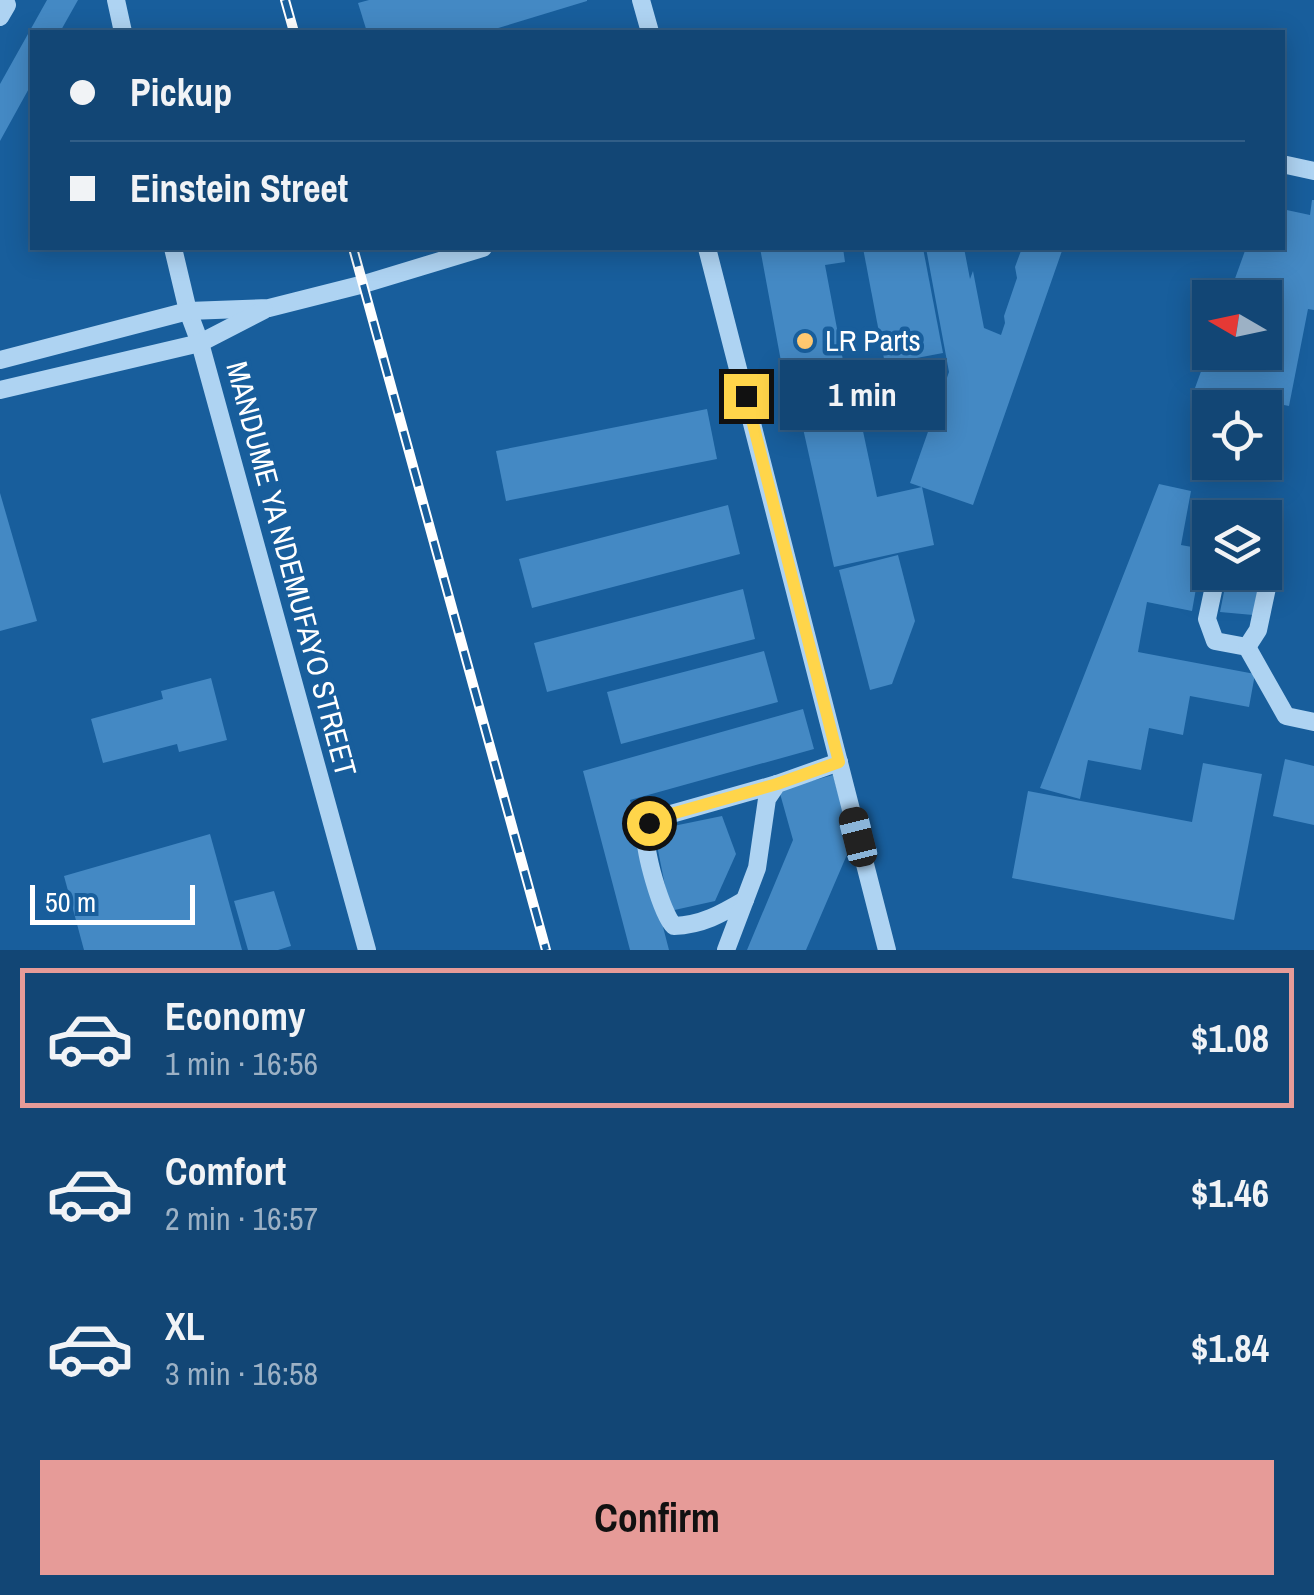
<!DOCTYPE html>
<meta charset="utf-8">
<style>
body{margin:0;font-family:"Archivo Narrow",sans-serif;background:#1b4d7a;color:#f1f3f6;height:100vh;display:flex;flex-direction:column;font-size:38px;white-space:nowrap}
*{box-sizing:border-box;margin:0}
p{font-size:32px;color:#9cb1c5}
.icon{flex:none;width:55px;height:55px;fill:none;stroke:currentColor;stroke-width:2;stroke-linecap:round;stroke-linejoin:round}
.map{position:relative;height:950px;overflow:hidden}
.panel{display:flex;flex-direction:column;background:#124675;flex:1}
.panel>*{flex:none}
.banner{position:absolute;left:30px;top:30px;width:1255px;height:220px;border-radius:0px;box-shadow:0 5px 25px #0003,0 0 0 2px #315e87;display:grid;align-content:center;height:220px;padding:0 40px;background:#124675}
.needle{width:65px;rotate:279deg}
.buttons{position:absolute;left:1192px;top:280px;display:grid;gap:20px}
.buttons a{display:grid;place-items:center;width:90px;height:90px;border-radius:0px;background:#124675;box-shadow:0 5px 25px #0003,0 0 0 2px #315e87;font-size:50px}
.scale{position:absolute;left:30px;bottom:25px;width:165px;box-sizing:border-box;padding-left:10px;border:5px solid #fff;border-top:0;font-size:28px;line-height:35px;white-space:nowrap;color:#fff;-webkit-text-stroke:8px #185e9c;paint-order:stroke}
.end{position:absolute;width:45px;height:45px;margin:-22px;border:12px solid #ffd54a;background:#111;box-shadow:0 0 0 5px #111}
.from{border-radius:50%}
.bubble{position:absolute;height:70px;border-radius:0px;background:#124675;box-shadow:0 5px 25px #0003,0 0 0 2px #315e87;font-size:32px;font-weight:700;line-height:70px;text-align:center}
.car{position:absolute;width:30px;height:60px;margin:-30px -15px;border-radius:12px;box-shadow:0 0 8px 2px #0007;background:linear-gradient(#222 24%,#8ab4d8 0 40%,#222 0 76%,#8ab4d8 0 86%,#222 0)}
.banner b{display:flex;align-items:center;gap:35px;height:95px;font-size:38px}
.banner b+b{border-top:2px solid #315e87}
.banner i{width:25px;height:25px;background:#f1f3f6}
ul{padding:18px 0 0;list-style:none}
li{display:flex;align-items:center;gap:30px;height:140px;margin:0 20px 15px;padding:0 20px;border:5px solid transparent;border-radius:0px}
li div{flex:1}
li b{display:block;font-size:38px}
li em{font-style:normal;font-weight:700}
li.selected{border-color:#e69b98}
li>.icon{width:90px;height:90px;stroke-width:1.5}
.cta{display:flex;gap:20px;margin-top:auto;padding:20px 40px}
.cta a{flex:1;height:115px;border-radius:0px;background:#e69b98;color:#111;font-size:40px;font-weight:700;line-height:115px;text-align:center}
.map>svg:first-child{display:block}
.building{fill:#4489c4}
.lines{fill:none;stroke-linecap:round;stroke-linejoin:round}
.minor{stroke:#aed3f2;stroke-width:18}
.rail-casing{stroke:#fff;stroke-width:10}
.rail{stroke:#185e9c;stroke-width:6;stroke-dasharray:19;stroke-linecap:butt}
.route{stroke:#ffd54a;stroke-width:12}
.poi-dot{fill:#ffc870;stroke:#185e9c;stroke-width:4}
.labels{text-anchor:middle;stroke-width:9;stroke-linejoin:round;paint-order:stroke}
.poi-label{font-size:30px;fill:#fff;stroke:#185e9c;text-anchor:start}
.street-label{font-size:30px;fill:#fff;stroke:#185e9c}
</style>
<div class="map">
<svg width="1314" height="950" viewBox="0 0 1314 950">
<rect width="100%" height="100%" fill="#185e9c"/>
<g class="building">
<polygon points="47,0 78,0 60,32 32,32 32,83 0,141 0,84"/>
<polygon points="369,0 587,0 587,1 485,32 367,32 358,3"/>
<polygon points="1312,200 1314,200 1314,310 1308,309 1289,406 1195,388 1208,352 1265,352 1265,298 1228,298 1246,248 1282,248 1282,209 1310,215"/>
<polygon points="760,248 843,248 845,262 825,265 845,371 785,383"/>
<polygon points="863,248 923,248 943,353 885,364"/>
<polygon points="926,248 964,248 970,279 973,271 984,328 1001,335 1005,323 1004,316 1017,278 1015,267 1022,248 1063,248 973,505 910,483 949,372"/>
<polygon points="857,403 877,497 922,487 934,545 834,567 800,415"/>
<polygon points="707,409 717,459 506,501 496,451"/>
<polygon points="1159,484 1191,491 1181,545 1203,549 1192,611 1147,602 1138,652 1255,674 1249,707 1190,696 1183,735 1149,728 1141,770 1088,760 1080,799 1040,788"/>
<polygon points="0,493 37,621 0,631"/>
<polygon points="728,505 740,554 532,608 519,559"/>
<polygon points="898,555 915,621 892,684 870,690 839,570"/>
<polygon points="1228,572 1261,573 1253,615 1220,612"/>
<polygon points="743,589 755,639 547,692 534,643"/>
<polygon points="764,651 778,702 621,744 607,692"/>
<polygon points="211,678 227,740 179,752 177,744 103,763 91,719 163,699 161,691"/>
<polygon points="803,709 814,749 630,800 669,950 630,950 583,771"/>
<polygon points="1285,759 1314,766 1314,825 1273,816"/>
<polygon points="1203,763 1262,774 1234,920 1012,878 1028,791 1192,822"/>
<polygon points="833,775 852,843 806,950 747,950 793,840 779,790"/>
<polygon points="722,816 736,854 715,901 670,911 654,830"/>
<polygon points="210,834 242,950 84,950 64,876"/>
<polygon points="274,891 291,946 278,950 248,950 234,901"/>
</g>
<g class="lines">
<g class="minor">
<polyline points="116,0 123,32"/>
<polyline points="641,0 650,32"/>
<polyline points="0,17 7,5 5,0"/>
<polyline points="1282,164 1314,171"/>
<polyline points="173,248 188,311 200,343 367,950"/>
<polyline points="707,248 887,950"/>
<polyline points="0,360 188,311 269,308 364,284 483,248"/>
<polyline points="0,390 200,343 264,310"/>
<polyline points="1217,572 1207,619 1215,641 1247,647 1286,716 1314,722"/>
<polyline points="1247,647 1258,630 1271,569 1265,561"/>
<path d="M 745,900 C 721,914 702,925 674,926 C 662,915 642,846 646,830 C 648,822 650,822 657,818 L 777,784"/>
<polyline points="726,950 757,868 767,799 777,784 839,762"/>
</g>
<g class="rail-casing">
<g id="rail">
<polyline points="285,0 294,32"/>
<polyline points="353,248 546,950"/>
</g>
</g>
<use href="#rail" class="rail"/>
</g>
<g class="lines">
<polyline class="route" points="649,823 657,818 777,784 839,762 746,396"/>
</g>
<circle class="poi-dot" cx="805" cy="341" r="10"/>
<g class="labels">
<g class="poi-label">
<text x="825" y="351">LR Parts</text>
</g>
<g class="street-label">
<text transform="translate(291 569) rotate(75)" y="10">MANDUME YA NDEMUFAYO STREET</text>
</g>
</g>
</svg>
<div class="buttons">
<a><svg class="needle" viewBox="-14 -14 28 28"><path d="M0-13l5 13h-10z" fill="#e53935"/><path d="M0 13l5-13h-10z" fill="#9cb1c5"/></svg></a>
<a><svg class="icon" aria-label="locate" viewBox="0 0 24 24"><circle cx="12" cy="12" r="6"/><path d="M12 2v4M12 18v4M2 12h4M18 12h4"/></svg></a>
<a><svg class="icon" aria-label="layers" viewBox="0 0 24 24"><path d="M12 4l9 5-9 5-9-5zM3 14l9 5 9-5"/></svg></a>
</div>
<div class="scale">50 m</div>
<i class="end from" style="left:649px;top:823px"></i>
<i class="end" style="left:746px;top:396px"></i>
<div class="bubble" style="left:780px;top:360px;width:165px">1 min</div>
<i class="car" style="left:858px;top:837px;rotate:346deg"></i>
<div class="banner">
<b><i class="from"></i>Pickup</b>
<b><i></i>Einstein Street</b>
</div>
</div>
<section class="panel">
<ul>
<li class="selected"><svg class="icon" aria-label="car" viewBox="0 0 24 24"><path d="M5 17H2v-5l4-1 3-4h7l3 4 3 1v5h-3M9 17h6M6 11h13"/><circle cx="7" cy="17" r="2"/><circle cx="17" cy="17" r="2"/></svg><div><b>Economy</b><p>1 min · 16:56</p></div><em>$1.08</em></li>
<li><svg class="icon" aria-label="car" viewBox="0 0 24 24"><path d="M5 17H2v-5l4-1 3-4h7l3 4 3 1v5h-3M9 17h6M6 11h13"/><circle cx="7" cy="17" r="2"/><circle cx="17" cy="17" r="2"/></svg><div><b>Comfort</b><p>2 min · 16:57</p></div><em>$1.46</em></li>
<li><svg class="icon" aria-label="car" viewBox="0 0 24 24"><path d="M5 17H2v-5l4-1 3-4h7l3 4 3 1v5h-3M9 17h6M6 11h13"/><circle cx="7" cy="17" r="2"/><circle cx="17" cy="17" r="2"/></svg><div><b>XL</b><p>3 min · 16:58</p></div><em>$1.84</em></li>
</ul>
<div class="cta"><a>Confirm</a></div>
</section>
